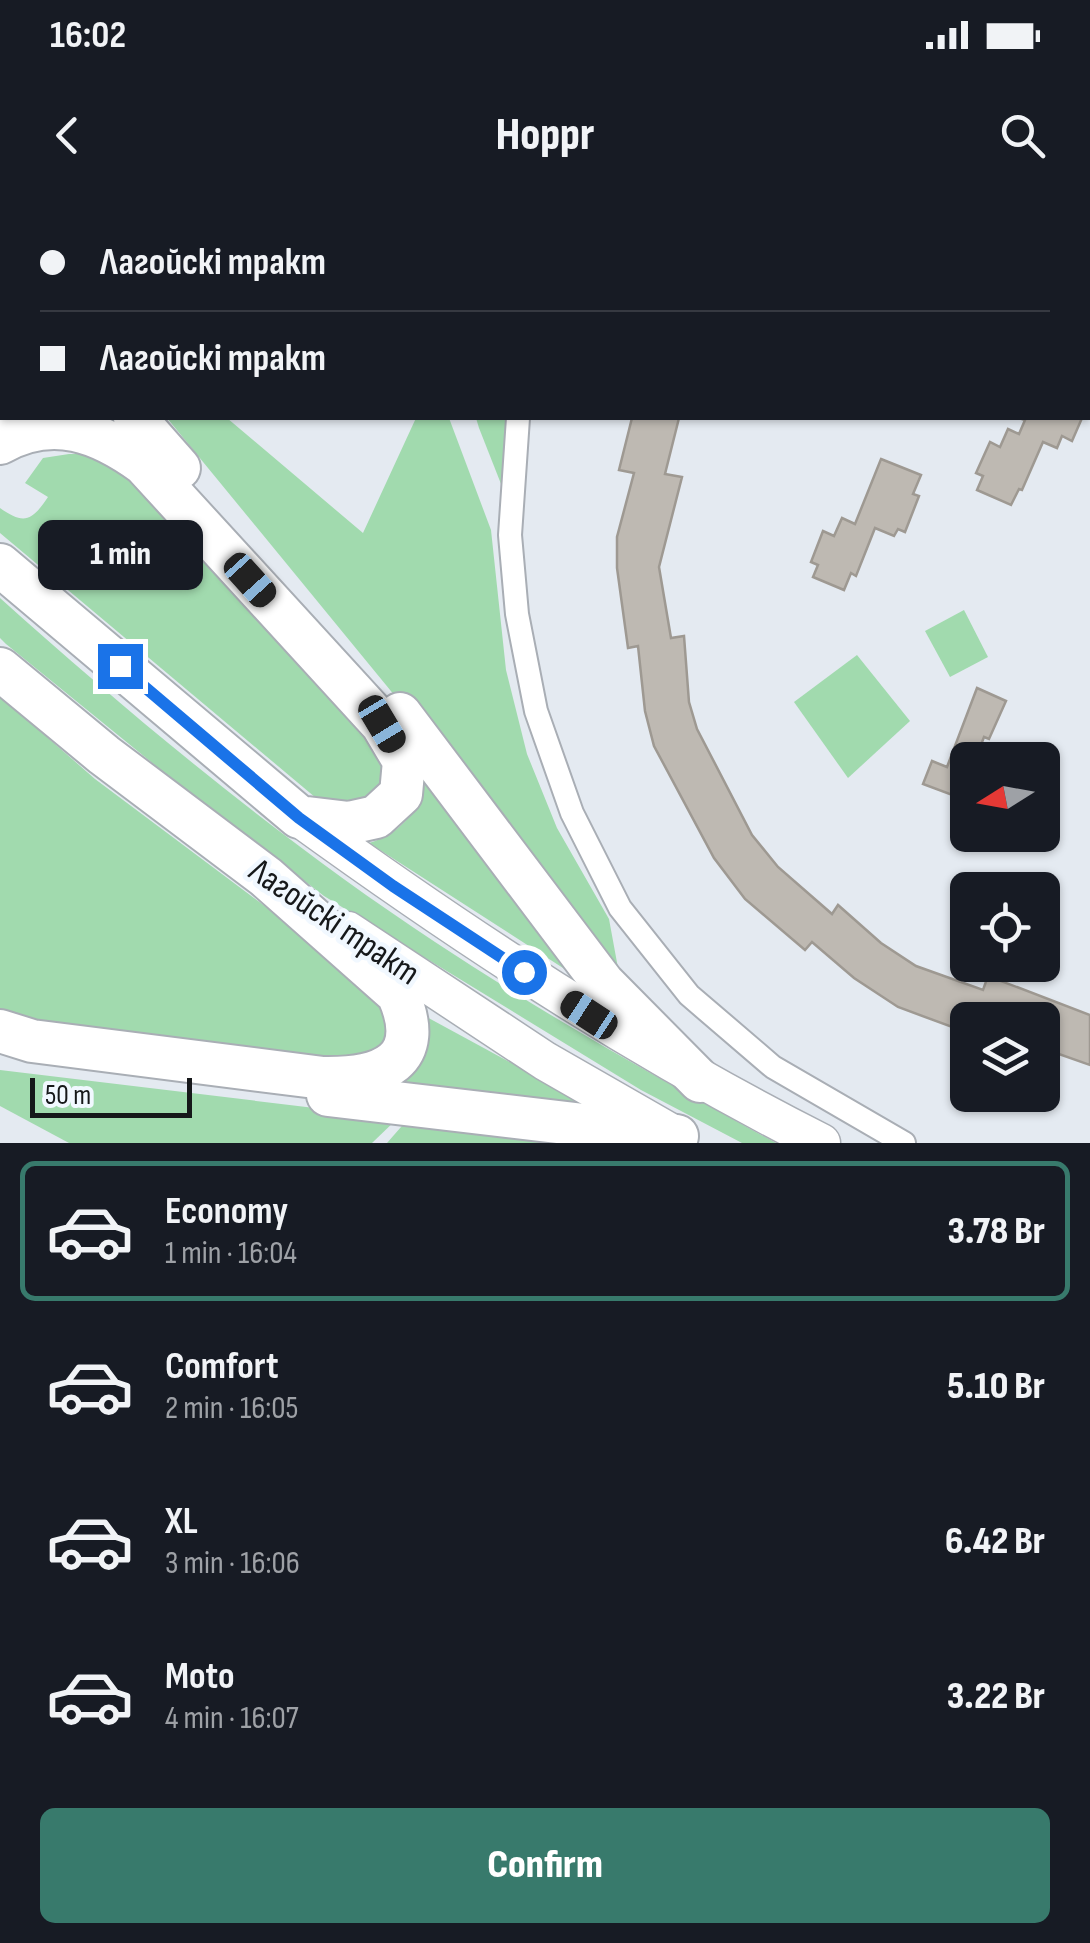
<!DOCTYPE html>
<meta charset="utf-8">
<style>
body{margin:0;font-family:"Sofia Sans Condensed",sans-serif;background:#20242c;color:#f1f3f6;height:100vh;display:flex;flex-direction:column;font-size:38px;white-space:nowrap}
*{box-sizing:border-box;margin:0}
p{font-size:32px;color:#9ea1a6}
.icon{flex:none;width:55px;height:55px;fill:none;stroke:currentColor;stroke-width:2;stroke-linecap:round;stroke-linejoin:round}
.map{position:relative;height:943px;overflow:hidden}
.panel{display:flex;flex-direction:column;background:#171b24;flex:1}
.panel>*{flex:none}
.banner{position:absolute;left:0px;top:0px;width:1090px;height:220px;box-shadow:0 2px 8px #0004;display:grid;align-content:center;height:220px;padding:0 40px;background:#171b24}
.needle{width:65px;rotate:259deg}
.buttons{position:absolute;left:950px;top:542px;display:grid;gap:20px}
.buttons a{display:grid;place-items:center;width:110px;height:110px;border-radius:15px;background:#171b24;box-shadow:0 2px 8px #0004;font-size:50px}
.scale{position:absolute;left:30px;bottom:25px;width:162px;box-sizing:border-box;padding-left:10px;border:5px solid #16181a;border-top:0;font-size:28px;line-height:35px;white-space:nowrap;color:#16181a;-webkit-text-stroke:8px #f1f8ff;paint-order:stroke}
.end{position:absolute;width:45px;height:45px;margin:-22px;border:12px solid #1a73e8;background:#fff;box-shadow:0 0 0 5px #fff}
.from{border-radius:50%}
.bubble{position:absolute;height:70px;border-radius:15px;background:#171b24;box-shadow:0 2px 8px #0004;font-size:32px;font-weight:800;line-height:70px;text-align:center}
.car{position:absolute;width:30px;height:60px;margin:-30px -15px;border-radius:12px;box-shadow:0 0 8px 2px #0007;background:linear-gradient(#222 24%,#8ab4d8 0 40%,#222 0 76%,#8ab4d8 0 86%,#222 0)}
.banner b{display:flex;align-items:center;gap:35px;height:95px;font-size:38px}
.banner b+b{border-top:2px solid #363941}
.banner i{width:25px;height:25px;background:#f1f3f6}
ul{padding:18px 0 0;list-style:none}
li{display:flex;align-items:center;gap:30px;height:140px;margin:0 20px 15px;padding:0 20px;border:5px solid transparent;border-radius:15px}
li div{flex:1}
li b{display:block;font-size:38px}
li em{font-style:normal;font-weight:800}
li.selected{border-color:#387a6c}
li>.icon{width:90px;height:90px;stroke-width:1.5}
.action{display:flex;gap:20px;margin-top:auto;padding:20px 40px}
.action a{flex:1;height:115px;border-radius:15px;background:#387a6c;color:#fff;font-size:40px;font-weight:800;line-height:115px;text-align:center}
.status{display:flex;justify-content:space-between;align-items:center;height:70px;padding:0 50px;background:#171b24;direction:ltr}
.status svg{height:28px;fill:currentColor}
header{display:flex;justify-content:space-between;align-items:center;height:130px;padding:0 40px;background:#171b24;font-size:45px;font-weight:800}
.map>svg:first-child{display:block}
.green{fill:#a1daae}
.building{fill:#beb9b2;stroke:#9e9992;stroke-width:2.5}
.lines{fill:none;stroke-linecap:round;stroke-linejoin:round}
.street-casing{stroke:#a9aeb5;stroke-width:26}
.primary-casing{stroke:#a9aeb5;stroke-width:41}
.highway-casing{stroke:#a9aeb5;stroke-width:46}
.street{stroke:#fff;stroke-width:22}
.primary{stroke:#fff;stroke-width:38}
.highway{stroke:#fff;stroke-width:42}
.route{stroke:#1a73e8;stroke-width:12}
.labels{text-anchor:middle;stroke-width:9;stroke-linejoin:round;paint-order:stroke}
.street-label{font-size:35px;fill:#16181a;stroke:#f1f8ff}
</style>
<div class="status"><b>16:02</b><svg viewBox="0 0 49 12"><path d="M0 12V9h3v3zM5 12V6h3v6zM10 12V3h3v9zM15 12V0h3v12zM26 1h20v11H26zM47 4h2v5h-2z"/></svg></div>
<header><svg class="icon" aria-label="back" viewBox="0 0 24 24"><path d="M15 5l-7 7 7 7"/></svg>Hoppr<svg class="icon" aria-label="search" viewBox="0 0 24 24"><circle cx="10" cy="10" r="6"/><path d="M15 15l6 6"/></svg></header>
<div class="map">
<svg width="1090" height="943" viewBox="0 0 1090 943">
<rect width="100%" height="100%" fill="#e4eaf1"/>
<g class="green">
<polygon points="167,218 227,218 363,333 416,218 449,218 491,330 506,470 527,554 557,628 609,719 618,768"/>
<polygon points="476,218 514,218 503,289 479,228"/>
<path d="M 69,254 L 96,254 L 128,271 L 376,532 L 386,580 C 366,602 351,604 322,603 L 0,333 L 0,308 C 24,325 32,321 48,297 L 25,283 L 43,258 Z"/>
<path d="M 0,398 C 137,521 281,640 435,742 C 545,815 661,880 776,943 L 742,943 L 641,890 L 324,696 L 172,579 L 6,444 L 0,438 Z"/>
<polygon points="964,410 988,457 950,477 925,431"/>
<polygon points="857,455 910,521 848,578 794,502"/>
<polygon points="0,496 95,579 385,796 393,817 381,852 329,866 0,818"/>
<path d="M 425,583 L 577,777 L 369,643 C 399,634 417,614 425,583 Z"/>
<polygon points="423,815 591,906 386,889"/>
<polygon points="0,870 398,918 372,943 69,943 0,906"/>
<polygon points="408,919 634,943 387,943"/>
</g>
<g class="building">
<polygon points="632,218 679,218 665,274 682,277 659,367 671,438 684,436 689,502 697,529 752,635 778,667 832,714 838,705 881,743 916,766 983,790 988,776 1090,815 1090,865 1042,848 1042,820 968,820 963,831 898,807 854,778 812,742 805,750 745,699 714,658 654,546 645,511 638,446 628,448 617,368 617,337 634,273 619,270"/>
<polygon points="1019,218 1082,218 1072,241 1062,236 1057,248 1043,242 1022,290 1019,289 1011,305 977,290 983,276 976,273 990,242 1000,247 1008,229 1019,234 1025,220"/>
<polygon points="881,259 921,275 913,294 919,296 905,332 898,329 894,336 875,328 856,376 851,373 844,390 813,377 818,365 811,362 823,331 834,336 842,318 855,324"/>
<polygon points="977,488 1006,501 989,539 984,537 979,550 968,545 968,589 963,599 923,584 932,561 947,567"/>
</g>
<g class="lines">
<g class="street-casing">
<g id="street">
<polyline points="587,2 589,0"/>
<polyline points="518,218 510,335 517,414 536,511 572,613 620,708 689,795 773,867 904,943"/>
</g>
</g>
<g class="primary-casing">
<g id="primary">
<path d="M 299,617 C 466,738 637,850 821,943"/>
<polyline points="348,731 545,861 674,935"/>
</g>
</g>
<g class="highway-casing">
<g id="highway">
<polyline points="30,2 31,0"/>
<polyline points="76,2 77,0"/>
<polyline points="0,81 2,74"/>
<polyline points="135,218 179,268"/>
<path d="M 0,243 C 53,213 100,232 144,264 L 382,524 L 404,561 L 401,594 L 376,617 L 349,623 L 299,617 L 0,365"/>
<path d="M 0,469 L 104,555 L 266,677 L 398,794 C 428,862 382,879 323,878 L 32,841 L 0,831"/>
<polyline points="400,514 603,783 700,881"/>
<polyline points="328,895 677,936"/>
</g>
</g>
<use href="#street" class="street"/>
<use href="#primary" class="primary"/>
<use href="#highway" class="highway"/>
</g>
<g class="lines">
<polyline class="route" points="120,466 299,618 393,686 524,772"/>
</g>
<g class="labels">
<g class="street-label">
<text transform="translate(335 721) rotate(34)" y="12">Лагойскі тракт</text>
</g>
</g>
</svg>
<div class="buttons">
<a><svg class="needle" viewBox="-14 -14 28 28"><path d="M0-13l5 13h-10z" fill="#e53935"/><path d="M0 13l5-13h-10z" fill="#9ea1a6"/></svg></a>
<a><svg class="icon" aria-label="locate" viewBox="0 0 24 24"><circle cx="12" cy="12" r="6"/><path d="M12 2v4M12 18v4M2 12h4M18 12h4"/></svg></a>
<a><svg class="icon" aria-label="layers" viewBox="0 0 24 24"><path d="M12 4l9 5-9 5-9-5zM3 14l9 5 9-5"/></svg></a>
</div>
<div class="scale">50 m</div>
<i class="end from" style="left:524px;top:772px"></i>
<i class="end" style="left:120px;top:466px"></i>
<div class="bubble" style="left:38px;top:320px;width:165px">1 min</div>
<i class="car" style="left:250px;top:380px;rotate:138deg"></i>
<i class="car" style="left:382px;top:524px;rotate:149deg"></i>
<i class="car" style="left:589px;top:815px;rotate:303deg"></i>
<div class="banner">
<b><i class="from"></i>Лагойскі тракт</b>
<b><i></i>Лагойскі тракт</b>
</div>
</div>
<section class="panel">
<ul>
<li class="selected"><svg class="icon" aria-label="car" viewBox="0 0 24 24"><path d="M5 17H2v-5l4-1 3-4h7l3 4 3 1v5h-3M9 17h6M6 11h13"/><circle cx="7" cy="17" r="2"/><circle cx="17" cy="17" r="2"/></svg><div><b>Economy</b><p>1 min · 16:04</p></div><em>3.78 Br</em></li>
<li><svg class="icon" aria-label="car" viewBox="0 0 24 24"><path d="M5 17H2v-5l4-1 3-4h7l3 4 3 1v5h-3M9 17h6M6 11h13"/><circle cx="7" cy="17" r="2"/><circle cx="17" cy="17" r="2"/></svg><div><b>Comfort</b><p>2 min · 16:05</p></div><em>5.10 Br</em></li>
<li><svg class="icon" aria-label="car" viewBox="0 0 24 24"><path d="M5 17H2v-5l4-1 3-4h7l3 4 3 1v5h-3M9 17h6M6 11h13"/><circle cx="7" cy="17" r="2"/><circle cx="17" cy="17" r="2"/></svg><div><b>XL</b><p>3 min · 16:06</p></div><em>6.42 Br</em></li>
<li><svg class="icon" aria-label="car" viewBox="0 0 24 24"><path d="M5 17H2v-5l4-1 3-4h7l3 4 3 1v5h-3M9 17h6M6 11h13"/><circle cx="7" cy="17" r="2"/><circle cx="17" cy="17" r="2"/></svg><div><b>Moto</b><p>4 min · 16:07</p></div><em>3.22 Br</em></li>
</ul>
<div class="action"><a>Confirm</a></div>
</section>
